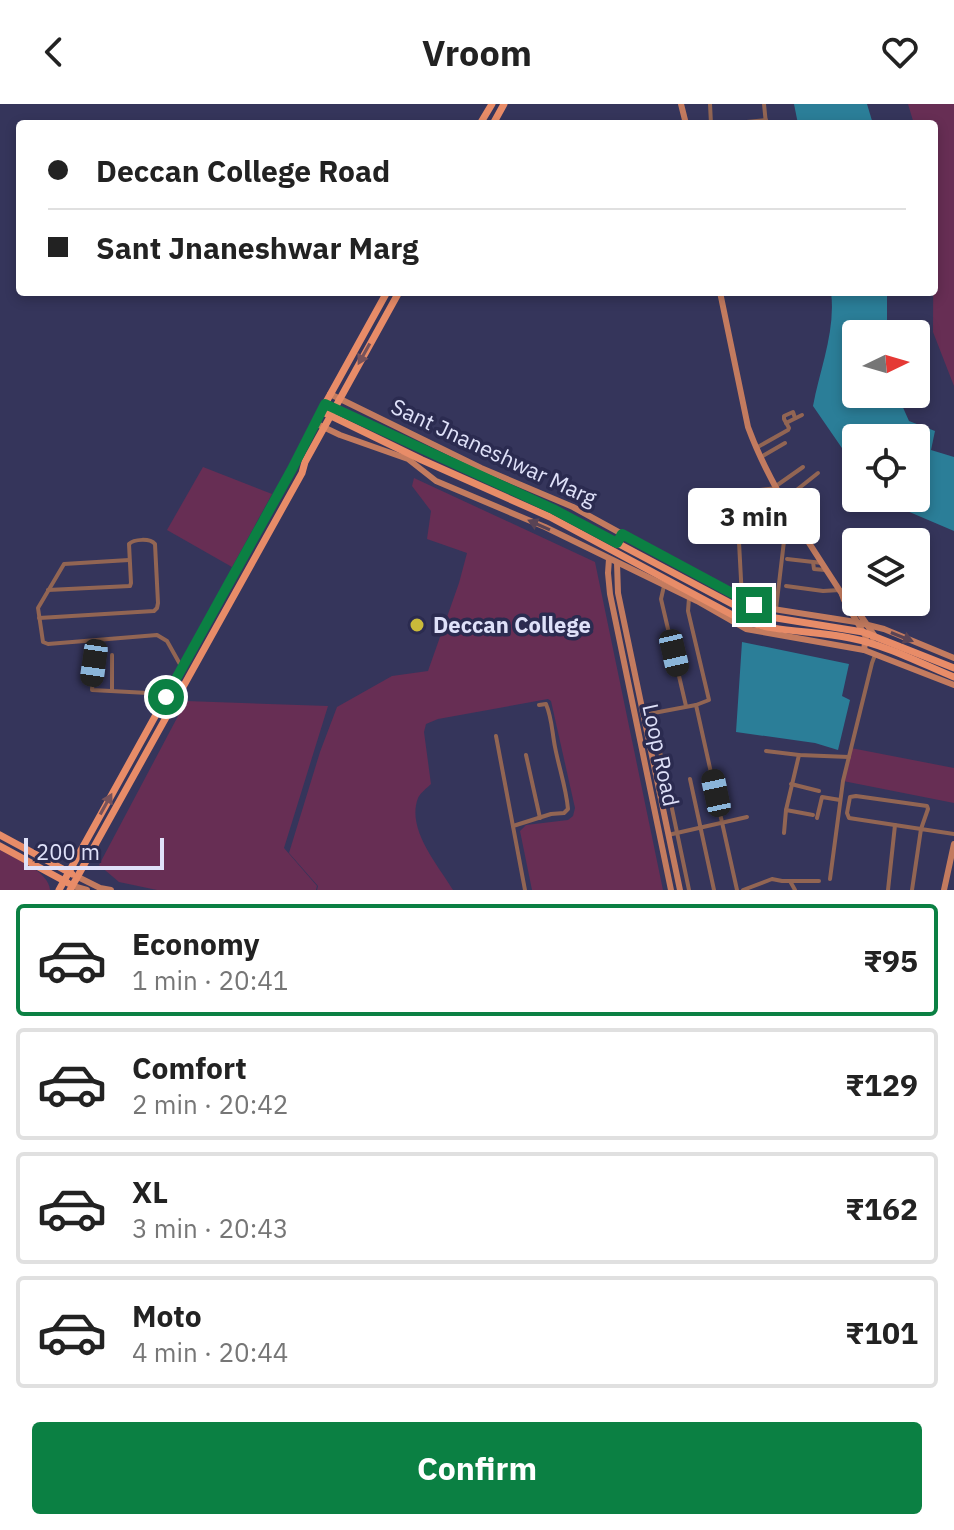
<!DOCTYPE html>
<meta charset="utf-8">
<style>
body{margin:0;font-family:"IBM Plex Sans",sans-serif;background:#f6f6f6;color:#222;height:100vh;display:flex;flex-direction:column;font-size:30px;white-space:nowrap}
*{box-sizing:border-box;margin:0}
p{font-size:26px;color:#767676}
.icon{flex:none;width:44px;height:44px;fill:none;stroke:currentColor;stroke-width:2;stroke-linecap:round;stroke-linejoin:round}
.map{position:relative;height:786px;overflow:hidden}
.drawer{display:flex;flex-direction:column;background:#fff;flex:1}
.drawer>*{flex:none}
.hud{position:absolute;left:16px;top:16px;width:922px;height:176px;border-radius:8px;box-shadow:0 4px 12px #0003;display:grid;align-content:center;height:176px;padding:0 32px;background:#fff}
.needle{width:52px;rotate:85deg}
.tools{position:absolute;left:842px;top:216px;display:grid;gap:16px}
.tools a{display:grid;place-items:center;width:88px;height:88px;border-radius:8px;background:#fff;box-shadow:0 4px 12px #0003;font-size:40px}
.scale{position:absolute;left:24px;bottom:20px;width:140px;box-sizing:border-box;padding-left:8px;border:4px solid #dfe1f9;border-top:0;font-size:22px;line-height:28px;white-space:nowrap;color:#dfe1f9;-webkit-text-stroke:6px #2b2b50;paint-order:stroke}
.end{position:absolute;width:36px;height:36px;margin:-18px;border:10px solid #0b8043;background:#fff;box-shadow:0 0 0 4px #fff}
.from{border-radius:50%}
.bubble{position:absolute;height:56px;border-radius:8px;background:#fff;box-shadow:0 4px 12px #0003;font-size:26px;font-weight:700;line-height:56px;text-align:center}
.car{position:absolute;width:24px;height:48px;margin:-24px -12px;border-radius:10px;box-shadow:0 0 6px 2px #0007;background:linear-gradient(#222 24%,#8ab4d8 0 40%,#222 0 76%,#8ab4d8 0 86%,#222 0)}
.hud b{display:flex;align-items:center;gap:28px;height:76px;font-size:30px}
.hud b+b{border-top:2px solid #e0e0e0}
.hud i{width:20px;height:20px;background:#222}
ul{padding:14px 0 0;list-style:none}
li{display:flex;align-items:center;gap:24px;height:112px;margin:0 16px 12px;padding:0 16px;border:4px solid #e0e0e0;border-radius:8px}
li div{flex:1}
li b{display:block;font-size:30px}
li em{font-style:normal;font-weight:700}
li.current{border-color:#0b8043}
li>.icon{width:72px;height:72px;stroke-width:1.5}
.primary-button{display:flex;gap:16px;margin-top:auto;padding:16px 32px}
.primary-button a{flex:1;height:92px;border-radius:8px;background:#0b8043;color:#fff;font-size:32px;font-weight:700;line-height:92px;text-align:center}
header{display:flex;justify-content:space-between;align-items:center;height:104px;padding:0 32px;background:#fff;font-size:36px;font-weight:700}
.map>svg:first-child{display:block}
.green{fill:#672e54}
.water{fill:#2b7e98}
.lines{fill:none;stroke-linecap:round;stroke-linejoin:round}
.street{stroke:#926553;stroke-width:4}
.secondary{stroke:#c37b5f;stroke-width:6}
.primary{stroke:#e88c68;stroke-width:7}
.oneway{fill:#77525a}
.oneway2{fill:#594354}
.route{stroke:#0b8043;stroke-width:10}
.poi-dot{fill:#caba3a;stroke:#2b2b50;stroke-width:3}
.labels{text-anchor:middle;stroke-width:7;stroke-linejoin:round;paint-order:stroke}
.street-label{font-size:22px;fill:#dfe1f9;stroke:#2b2b50}
.poi-label{font-size:22px;font-weight:bold;fill:#dfe1f9;stroke:#2b2b50;text-anchor:start}
</style>
<header><svg class="icon" aria-label="back" viewBox="0 0 24 24"><path d="M15 5l-7 7 7 7"/></svg>Vroom<svg class="icon" aria-label="heart" viewBox="0 0 24 24"><path d="M12 20l-8-8c-3-5 5-10 8-4 3-6 11-1 8 4z"/></svg></header>
<div class="map">
<svg width="954" height="786" viewBox="0 0 954 786">
<rect width="100%" height="100%" fill="#35355b"/>
<g class="green">
<polygon points="908,0 954,0 954,282 933,228 934,20 914,20"/>
<polygon points="203,363 272,390 232,463 167,426"/>
<path d="M 414,374 L 595,458 L 663,786 L 532,786 L 520,727 L 526,721 L 568,716 L 573,712 L 575,704 L 551,597 L 548,595 L 438,615 L 426,620 L 424,628 L 431,680 C 427,684 420,689 418,694 C 406,725 438,761 453,786 L 317,786 L 318,782 L 289,749 L 320,648 L 337,603 L 392,572 L 428,567 L 459,479 L 467,449 L 427,435 L 431,407 L 412,382 Z"/>
<polygon points="186,597 328,602 284,744 317,782 316,786 157,786 119,778 99,761"/>
<polygon points="851,644 954,664 954,699 843,677"/>
<path d="M 0,746 C 15,755 49,767 50,786 L 0,786 Z"/>
</g>
<g class="water">
<polygon points="794,0 867,0 873,20 798,20"/>
<path d="M 831,188 L 887,188 L 887,230 L 856,230 L 856,290 L 897,290 L 909,317 L 935,327 L 931,346 L 954,353 L 954,427 L 893,401 L 886,394 L 916,394 L 916,334 L 856,334 L 856,361 L 844,347 L 813,302 C 820,265 836,226 831,188 Z"/>
<polygon points="742,538 849,560 842,592 850,596 838,646 815,639 736,628"/>
</g>
<g class="lines">
<g class="street">
<polyline points="710,0 711,20"/>
<polyline points="764,0 766,20"/>
<polyline points="727,20 766,16"/>
<polyline points="786,319 802,311"/>
<polyline points="756,344 788,326 789,324 784,315 784,312 793,308 795,314"/>
<polyline points="761,353 785,339"/>
<polyline points="776,382 803,363"/>
<polyline points="724,390 777,384"/>
<polyline points="784,396 818,369"/>
<polyline points="737,401 742,494"/>
<polyline points="787,455 822,459"/>
<polyline points="129,456 64,460 38,504 43,538 48,540 157,531 167,537 181,562"/>
<polyline points="813,458 814,465 825,466"/>
<polyline points="664,482 661,495 686,602"/>
<polyline points="786,482 823,487 840,486"/>
<polyline points="776,505 784,437"/>
<path d="M 39,514 L 154,507 L 157,504 L 158,499 L 155,440 C 150,434 134,435 129,440 L 131,479 L 130,482 L 48,486"/>
<polyline points="92,544 94,559 92,586 148,589 166,593"/>
<polyline points="112,587 112,551"/>
<polyline points="696,601 737,786"/>
<polyline points="652,609 689,786"/>
<polyline points="643,611 696,601 709,596 688,507 689,494"/>
<polyline points="496,632 525,786"/>
<polyline points="766,647 799,651 849,653"/>
<polyline points="526,651 540,714"/>
<polyline points="690,675 714,786"/>
<polyline points="791,680 819,687"/>
<polyline points="786,706 813,711"/>
<polyline points="817,714 822,693 840,696"/>
<path d="M 513,722 L 551,710 L 564,709 L 568,705 C 566,683 559,664 555,643 C 552,628 552,614 546,600 L 539,601"/>
<polyline points="784,729 786,706 799,651"/>
<polyline points="668,731 747,713"/>
<polyline points="830,775 843,677 872,559 875,551"/>
<polyline points="790,777 795,786"/>
<polyline points="743,786 772,775 782,777 819,777"/>
<polyline points="888,786 895,721"/>
<polyline points="912,786 921,725 849,714 847,709 850,693 856,692 927,702 928,705 921,725 954,730"/>
</g>
<g class="secondary">
<polyline points="681,0 686,20"/>
<path d="M 720,188 L 748,323 C 770,383 808,437 842,490 L 844,496 L 866,533 L 864,546"/>
<polyline points="330,290 481,364 573,403 748,499 760,503 856,518 884,525 954,554"/>
<polyline points="315,319 340,331 408,355 436,377 545,423 697,497 746,525 864,546 954,581"/>
<polyline points="609,455 608,469 610,490 671,786"/>
<polyline points="617,459 618,489 680,786"/>
<polyline points="842,490 846,490 874,531 873,534"/>
<polyline points="78,773 100,784 111,786"/>
<polyline points="73,782 87,786"/>
<polyline points="944,786 954,740"/>
</g>
<g class="primary">
<polyline points="480,20 492,0"/>
<polyline points="493,20 504,0"/>
<polyline points="325,300 553,405 751,510 863,528 954,564"/>
<path d="M 321,307 L 422,356 L 550,413 L 740,515 C 774,529 814,526 850,534 C 886,541 920,559 954,573"/>
<polyline points="0,731 72,770"/>
<polyline points="0,742 68,779"/>
<polyline points="59,786 292,365 325,300 387,188"/>
<polyline points="70,786 302,369 305,358 399,188"/>
</g>
</g>
<defs><path id="oneway-solid" d="M-6-.8H1V-3.2L6.5 0L1 3.2V.8H-6Z" transform="scale(2)"/></defs>
<g class="oneway">
<use href="#oneway-solid" transform="translate(364 250) rotate(119)"/>
<use href="#oneway-solid" transform="translate(106 700) rotate(-61)"/>
</g>
<g class="oneway2">
<use href="#oneway-solid" transform="translate(539 421) rotate(-156)"/>
<use href="#oneway-solid" transform="translate(902 533) rotate(22)"/>
</g>
<g class="lines">
<polyline class="route" points="166,593 292,365 325,300 553,405 617,439 622,430 754,501"/>
</g>
<circle class="poi-dot" cx="417" cy="521" r="8"/>
<g class="labels">
<g class="street-label">
<text transform="translate(494 348) rotate(25)" y="8">Sant Jnaneshwar Marg</text>
<text transform="translate(661 651) rotate(78)" y="8">Loop Road</text>
</g>
<g class="poi-label">
<text x="433" y="529">Deccan College</text>
</g>
</g>
</svg>
<div class="tools">
<a><svg class="needle" viewBox="-14 -14 28 28"><path d="M0-13l5 13h-10z" fill="#e53935"/><path d="M0 13l5-13h-10z" fill="#767676"/></svg></a>
<a><svg class="icon" aria-label="locate" viewBox="0 0 24 24"><circle cx="12" cy="12" r="6"/><path d="M12 2v4M12 18v4M2 12h4M18 12h4"/></svg></a>
<a><svg class="icon" aria-label="layers" viewBox="0 0 24 24"><path d="M12 4l9 5-9 5-9-5zM3 14l9 5 9-5"/></svg></a>
</div>
<div class="scale">200 m</div>
<i class="end from" style="left:166px;top:593px"></i>
<i class="end" style="left:754px;top:501px"></i>
<div class="bubble" style="left:688px;top:384px;width:132px">3 min</div>
<i class="car" style="left:674px;top:549px;rotate:167deg"></i>
<i class="car" style="left:94px;top:559px;rotate:188deg"></i>
<i class="car" style="left:716px;top:689px;rotate:348deg"></i>
<div class="hud">
<b><i class="from"></i>Deccan College Road</b>
<b><i></i>Sant Jnaneshwar Marg</b>
</div>
</div>
<section class="drawer">
<ul>
<li class="current"><svg class="icon" aria-label="car" viewBox="0 0 24 24"><path d="M5 17H2v-5l4-1 3-4h7l3 4 3 1v5h-3M9 17h6M6 11h13"/><circle cx="7" cy="17" r="2"/><circle cx="17" cy="17" r="2"/></svg><div><b>Economy</b><p>1 min · 20:41</p></div><em>₹95</em></li>
<li><svg class="icon" aria-label="car" viewBox="0 0 24 24"><path d="M5 17H2v-5l4-1 3-4h7l3 4 3 1v5h-3M9 17h6M6 11h13"/><circle cx="7" cy="17" r="2"/><circle cx="17" cy="17" r="2"/></svg><div><b>Comfort</b><p>2 min · 20:42</p></div><em>₹129</em></li>
<li><svg class="icon" aria-label="car" viewBox="0 0 24 24"><path d="M5 17H2v-5l4-1 3-4h7l3 4 3 1v5h-3M9 17h6M6 11h13"/><circle cx="7" cy="17" r="2"/><circle cx="17" cy="17" r="2"/></svg><div><b>XL</b><p>3 min · 20:43</p></div><em>₹162</em></li>
<li><svg class="icon" aria-label="car" viewBox="0 0 24 24"><path d="M5 17H2v-5l4-1 3-4h7l3 4 3 1v5h-3M9 17h6M6 11h13"/><circle cx="7" cy="17" r="2"/><circle cx="17" cy="17" r="2"/></svg><div><b>Moto</b><p>4 min · 20:44</p></div><em>₹101</em></li>
</ul>
<div class="primary-button"><a>Confirm</a></div>
</section>
